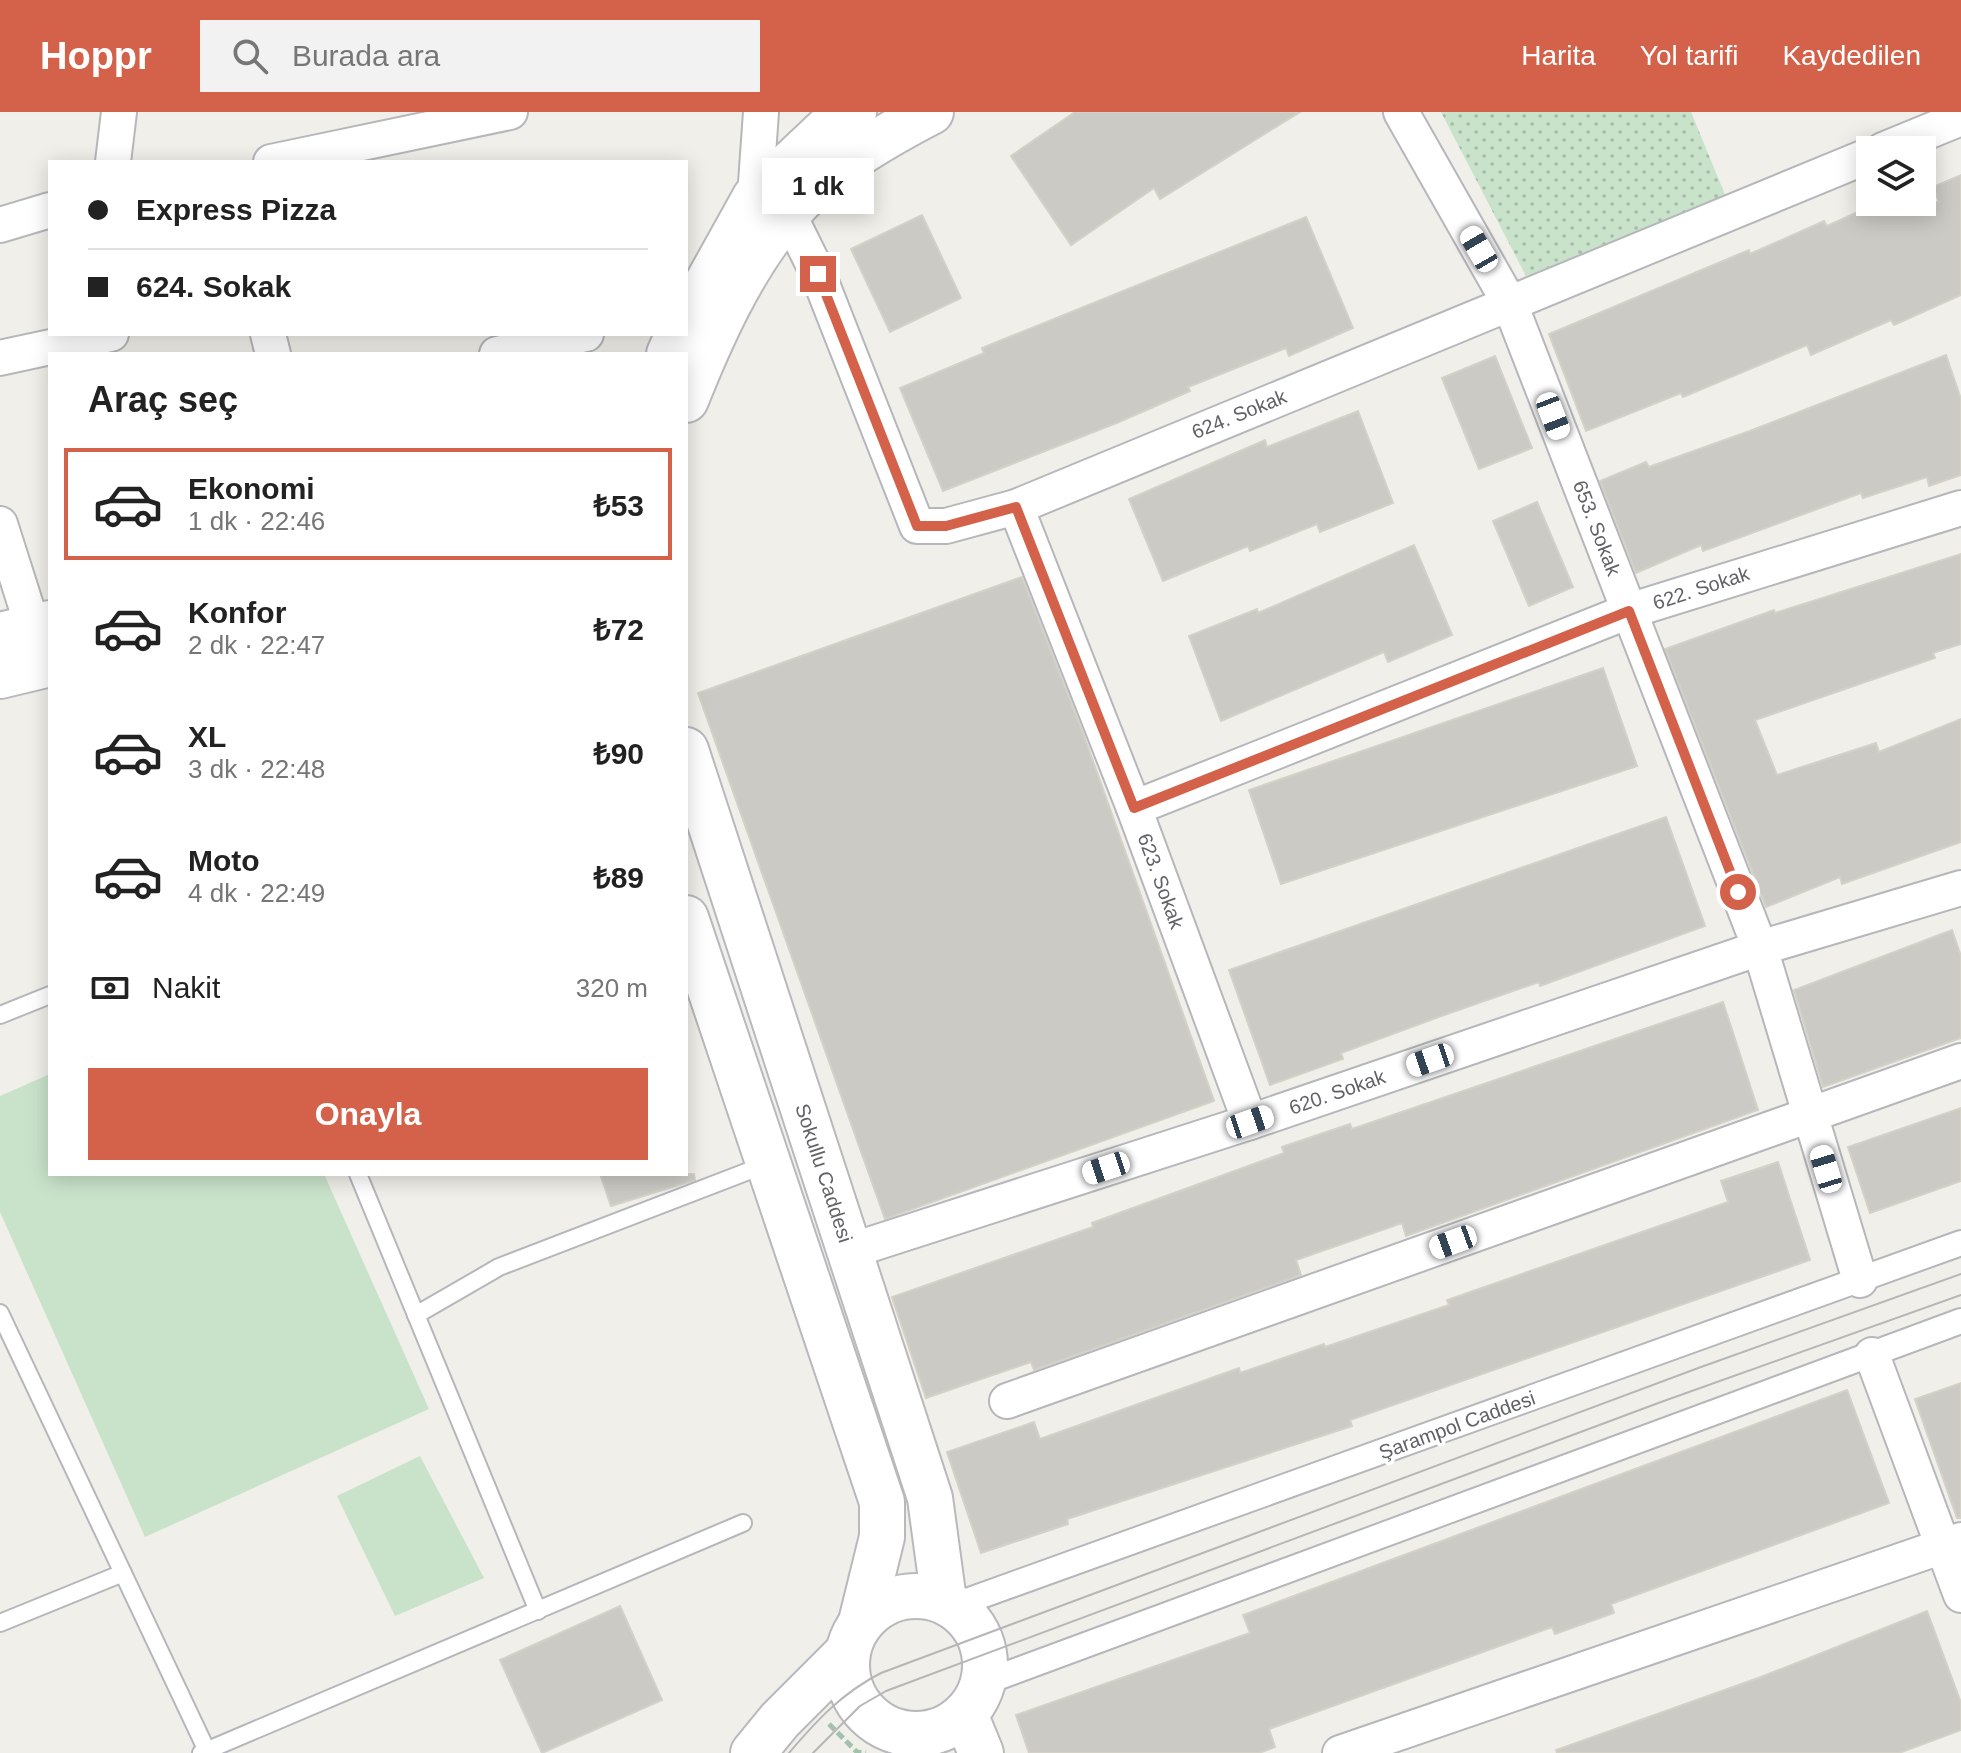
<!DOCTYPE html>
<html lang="tr">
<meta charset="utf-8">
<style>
body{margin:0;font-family:Arial,sans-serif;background:#f2f2f2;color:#222;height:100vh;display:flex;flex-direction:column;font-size:30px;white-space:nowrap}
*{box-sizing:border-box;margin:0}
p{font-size:26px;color:#767676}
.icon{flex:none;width:44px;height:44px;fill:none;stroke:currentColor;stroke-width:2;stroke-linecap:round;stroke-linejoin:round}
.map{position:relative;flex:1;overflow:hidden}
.panel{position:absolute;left:48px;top:240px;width:640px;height:824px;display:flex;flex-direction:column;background:#fff;border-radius:0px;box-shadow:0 4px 20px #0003}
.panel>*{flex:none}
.guide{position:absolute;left:48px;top:48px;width:640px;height:176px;border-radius:0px;box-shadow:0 4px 20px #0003;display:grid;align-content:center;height:176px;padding:0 40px;background:#fff}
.fabs{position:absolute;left:1856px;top:24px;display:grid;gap:16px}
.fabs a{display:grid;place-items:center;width:80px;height:80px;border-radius:0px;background:#fff;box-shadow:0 4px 20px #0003;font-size:40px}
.end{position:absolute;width:36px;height:36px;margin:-18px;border:10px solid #d4624a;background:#fff;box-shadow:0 0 0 4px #fff}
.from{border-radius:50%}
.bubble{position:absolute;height:56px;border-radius:0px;background:#fff;box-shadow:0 4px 20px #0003;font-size:26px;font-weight:800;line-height:56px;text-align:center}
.car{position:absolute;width:24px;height:48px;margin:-24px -12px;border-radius:10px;box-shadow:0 0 6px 2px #0007;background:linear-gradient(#fff 24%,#345 0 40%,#fff 0 76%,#345 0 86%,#fff 0)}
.guide b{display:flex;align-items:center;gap:28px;height:76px;font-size:30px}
.guide b+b{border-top:2px solid #e0e0e0}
.guide i{width:20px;height:20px;background:#222}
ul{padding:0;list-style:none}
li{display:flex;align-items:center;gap:24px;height:112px;margin:0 16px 12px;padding:0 24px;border:4px solid transparent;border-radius:0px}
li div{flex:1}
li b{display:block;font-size:30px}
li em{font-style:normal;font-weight:800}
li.on{border-color:#d4624a}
li>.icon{width:72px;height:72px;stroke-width:1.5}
h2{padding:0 40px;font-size:36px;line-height:96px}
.pay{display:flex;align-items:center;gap:20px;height:88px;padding:0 40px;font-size:30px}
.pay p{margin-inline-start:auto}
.action{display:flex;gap:16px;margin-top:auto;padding:16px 40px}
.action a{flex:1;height:92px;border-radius:0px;background:#d4624a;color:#fff;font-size:32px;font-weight:800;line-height:92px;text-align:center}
header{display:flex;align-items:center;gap:48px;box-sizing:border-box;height:112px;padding:0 40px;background:#d4624a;color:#fff}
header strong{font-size:38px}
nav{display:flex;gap:44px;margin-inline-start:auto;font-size:28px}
.search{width:560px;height:72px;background:#f2f2f2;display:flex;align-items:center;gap:20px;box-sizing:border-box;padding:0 28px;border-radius:0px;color:#767676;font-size:30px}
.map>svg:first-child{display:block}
.grass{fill:url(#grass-dots)}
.garden{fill:#c9e3cb}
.building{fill:#cbcac4;stroke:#d4d1c7;stroke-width:2}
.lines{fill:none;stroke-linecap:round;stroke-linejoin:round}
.service-casing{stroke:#b5b7bb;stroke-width:20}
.pedestrian-casing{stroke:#b5b7bb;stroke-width:28}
.minor-casing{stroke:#b5b7bb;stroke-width:38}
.secondary-casing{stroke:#b7b9bd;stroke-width:48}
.path{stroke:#a2c2ad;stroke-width:5;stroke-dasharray:8 4;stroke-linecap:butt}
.service{stroke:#fff;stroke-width:16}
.pedestrian{stroke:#fff;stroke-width:24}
.minor{stroke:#fff;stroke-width:34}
.secondary{stroke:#fff;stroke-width:44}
.tram{stroke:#b6b6b7;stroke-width:2}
.route{stroke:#d4624a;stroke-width:10}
.labels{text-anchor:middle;stroke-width:7;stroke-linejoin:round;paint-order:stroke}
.street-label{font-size:20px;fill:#606266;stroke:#fff}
</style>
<header>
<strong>Hoppr</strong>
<div class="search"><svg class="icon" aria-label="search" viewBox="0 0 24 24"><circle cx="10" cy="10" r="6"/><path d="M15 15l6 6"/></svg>Burada ara</div>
<nav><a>Harita</a><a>Yol tarifi</a><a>Kaydedilen</a></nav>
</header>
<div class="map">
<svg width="1961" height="1641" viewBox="0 0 1961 1641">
<defs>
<pattern id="grass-dots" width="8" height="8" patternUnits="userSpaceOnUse" patternTransform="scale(2)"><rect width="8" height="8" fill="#c9e3cb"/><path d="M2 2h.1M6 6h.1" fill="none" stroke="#a7bba9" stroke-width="1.8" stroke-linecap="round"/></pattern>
</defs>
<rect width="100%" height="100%" fill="#f0efe9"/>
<polygon class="grass" points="1441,0 1691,0 1726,85 1526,164"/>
<g class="garden">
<polygon points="50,962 50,1062 324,1062 429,1297 145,1425 0,1100 0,984"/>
<polygon points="420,1344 484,1466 395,1504 337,1384"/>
</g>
<g class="building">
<polygon points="1075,0 1300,0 1160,87 1154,76 1071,133 1011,44"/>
<polygon points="1961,63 1961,183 1894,213 1891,208 1811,243 1807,233 1683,285 1681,281 1586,319 1549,222 1749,138 1750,142 1824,109 1827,114 1880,90 1939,90 1933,75"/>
<polygon points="922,103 961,186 890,220 851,137"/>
<polygon points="1306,105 1353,216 1289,244 1286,236 1188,275 1190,279 1119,310 943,379 900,276 984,241 982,236"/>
<polygon points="1946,243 1961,287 1961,363 1929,374 1927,365 1863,386 1861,381 1703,439 1701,433 1636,461 1600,369 1646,350 1649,355 1747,320"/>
<polygon points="1495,244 1532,336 1479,357 1442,266"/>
<polygon points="1358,299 1393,391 1320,420 1317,412 1250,439 1248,434 1163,469 1129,387 1265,328 1267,335"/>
<polygon points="1537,390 1573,475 1529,494 1493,409"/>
<polygon points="1414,433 1452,523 1388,550 1384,540 1221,609 1189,524 1257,497 1258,501"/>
<polygon points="1961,442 1961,532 1933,541 1935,546 1755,608 1777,663 1876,631 1879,640 1961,607 1961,730 1842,772 1840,765 1766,795 1665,537 1774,498 1775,501"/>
<polygon points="1022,465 1083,621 1214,989 885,1107 698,581"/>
<polygon points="1603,556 1637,654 1281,772 1249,678"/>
<polygon points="1666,705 1705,814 1540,874 1539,870 1447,902 1341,941 1343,947 1270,973 1229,858"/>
<polygon points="1952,818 1961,844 1961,926 1823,975 1794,878"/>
<polygon points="1723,890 1758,998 1406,1124 1402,1111 1296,1148 1301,1163 1034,1258 1031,1250 926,1286 892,1185 1093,1115 1092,1111 1284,1041 1282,1035 1350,1012 1352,1017"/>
<polygon points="1961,996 1961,1069 1870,1101 1848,1035"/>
<polygon points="1778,1050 1810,1148 1350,1308 1352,1314 1067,1407 1068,1412 981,1441 947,1340 1034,1310 1040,1327 1239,1256 1240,1261 1324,1232 1325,1235 1449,1193 1447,1188 1728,1090 1721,1069"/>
<polygon points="600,1062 694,1062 695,1068 611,1094"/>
<polygon points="1961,1271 1961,1406 1957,1406 1915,1287"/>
<polygon points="1847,1278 1889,1391 1611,1492 1614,1501 1555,1522 1552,1515 1269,1617 1275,1635 1259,1641 1029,1641 1016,1603 1250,1521 1243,1503"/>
<polygon points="620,1494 662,1588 542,1641 500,1548"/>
<polygon points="1927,1499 1961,1591 1961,1618 1899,1641 1557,1641 1556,1638 1761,1565"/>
</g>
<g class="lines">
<g class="service-casing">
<g id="service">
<polyline points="0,903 50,883"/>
<polyline points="358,1062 538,1499"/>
<polyline points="0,1201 208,1641"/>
<polyline points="416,1203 499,1155 767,1052"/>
<polyline points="0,1511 123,1461"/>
<polyline points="201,1641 743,1411"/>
</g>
</g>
<g class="pedestrian-casing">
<g id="pedestrian">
<polyline points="953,1494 1961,1131"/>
<polyline points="983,1571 1961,1209"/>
</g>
</g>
<g class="minor-casing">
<g id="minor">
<polyline points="1401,0 1510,192 1760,836 1860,1168"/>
<polyline points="1883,38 1961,6"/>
<polyline points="113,50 119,0"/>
<polyline points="271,50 510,0"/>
<polyline points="755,85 761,0"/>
<polyline points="788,101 818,162 917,414 946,414 1016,395 1870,43"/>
<polyline points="0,113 50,98"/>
<polyline points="268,222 273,242"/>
<polyline points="497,242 586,222"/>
<polyline points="0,246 111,222"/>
<polyline points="1016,395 1134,696 1250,1010"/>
<polyline points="0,412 33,516"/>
<polyline points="1134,696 1629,499 1961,396"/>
<polyline points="850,1139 1250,1010 1760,836 1961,776"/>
<polyline points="1872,1243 1961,1483"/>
<polyline points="1007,1289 1961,949"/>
<polyline points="1340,1641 1961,1428"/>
</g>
</g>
<g class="secondary-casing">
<g id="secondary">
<polyline points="686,209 755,85 828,16 854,0"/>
<polyline points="669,242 678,222"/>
<path d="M 686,288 C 711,225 742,156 786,104 C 822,60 881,26 931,0"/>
<polyline points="0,523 50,511"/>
<polyline points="0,564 50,552"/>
<polyline points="686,638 930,1386 944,1489"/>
<polyline points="686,806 882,1390 882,1425 861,1510"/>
<circle cx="916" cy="1553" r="69"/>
<polyline points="965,1602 981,1641"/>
<polyline points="753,1641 780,1608 847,1541"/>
</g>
</g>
<polyline class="path" points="829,1612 857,1640 866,1641"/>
<use href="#service" class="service"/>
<use href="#pedestrian" class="pedestrian"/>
<use href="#minor" class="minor"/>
<use href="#secondary" class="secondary"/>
<g class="tram">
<path d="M 789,1641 C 817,1608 842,1581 881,1561 L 1701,1255 L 1961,1162"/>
<polyline points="813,1641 860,1594 886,1579 1661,1290 1961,1183"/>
</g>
</g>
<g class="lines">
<polyline class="route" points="818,162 917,414 946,414 1016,395 1134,696 1629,499 1738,780"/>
</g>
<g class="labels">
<g class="street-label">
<text transform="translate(1239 302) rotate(-22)" y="7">624. Sokak</text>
<text transform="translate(1597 416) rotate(69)" y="7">653. Sokak</text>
<text transform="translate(1701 476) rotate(-18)" y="7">622. Sokak</text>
<text transform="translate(1161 769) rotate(70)" y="7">623. Sokak</text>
<text transform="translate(1337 980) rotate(-19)" y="7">620. Sokak</text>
<text transform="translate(824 1061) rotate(72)" y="7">Sokullu Caddesi</text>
<text transform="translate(1457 1313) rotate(-20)" y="7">Şarampol Caddesi</text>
</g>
</g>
</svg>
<div class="fabs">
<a><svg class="icon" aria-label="layers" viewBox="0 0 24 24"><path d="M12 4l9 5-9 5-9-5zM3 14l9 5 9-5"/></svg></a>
</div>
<i class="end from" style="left:1738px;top:780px"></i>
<i class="end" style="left:818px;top:162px"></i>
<div class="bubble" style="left:762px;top:46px;width:112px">1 dk</div>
<i class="car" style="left:1479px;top:137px;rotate:330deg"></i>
<i class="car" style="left:1553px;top:304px;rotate:159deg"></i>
<i class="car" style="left:1430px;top:948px;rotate:251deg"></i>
<i class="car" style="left:1250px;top:1010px;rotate:71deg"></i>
<i class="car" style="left:1106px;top:1056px;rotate:252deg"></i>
<i class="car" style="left:1826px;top:1057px;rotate:343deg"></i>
<i class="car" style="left:1453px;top:1130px;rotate:250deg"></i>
<div class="guide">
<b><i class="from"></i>Express Pizza</b>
<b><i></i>624. Sokak</b>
</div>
<section class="panel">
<h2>Araç seç</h2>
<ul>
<li class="on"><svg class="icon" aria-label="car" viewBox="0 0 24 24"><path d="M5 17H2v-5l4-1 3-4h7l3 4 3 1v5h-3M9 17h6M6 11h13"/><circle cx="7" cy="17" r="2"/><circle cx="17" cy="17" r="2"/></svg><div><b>Ekonomi</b><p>1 dk · 22:46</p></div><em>₺53</em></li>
<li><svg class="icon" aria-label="car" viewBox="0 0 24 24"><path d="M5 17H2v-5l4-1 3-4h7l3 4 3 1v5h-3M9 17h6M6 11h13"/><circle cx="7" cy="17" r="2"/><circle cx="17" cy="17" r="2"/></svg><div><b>Konfor</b><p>2 dk · 22:47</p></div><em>₺72</em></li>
<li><svg class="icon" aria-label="car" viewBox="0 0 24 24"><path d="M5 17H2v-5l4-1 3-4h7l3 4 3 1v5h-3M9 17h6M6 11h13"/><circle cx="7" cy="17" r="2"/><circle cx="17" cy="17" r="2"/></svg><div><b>XL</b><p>3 dk · 22:48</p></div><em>₺90</em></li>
<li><svg class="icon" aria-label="car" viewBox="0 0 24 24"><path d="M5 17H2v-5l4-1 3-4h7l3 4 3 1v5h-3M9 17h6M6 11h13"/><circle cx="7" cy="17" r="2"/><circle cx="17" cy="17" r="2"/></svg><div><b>Moto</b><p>4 dk · 22:49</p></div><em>₺89</em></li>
</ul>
<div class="pay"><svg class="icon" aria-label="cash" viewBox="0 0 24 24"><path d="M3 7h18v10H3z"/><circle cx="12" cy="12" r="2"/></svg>Nakit<p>320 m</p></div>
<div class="action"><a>Onayla</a></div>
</section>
</div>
